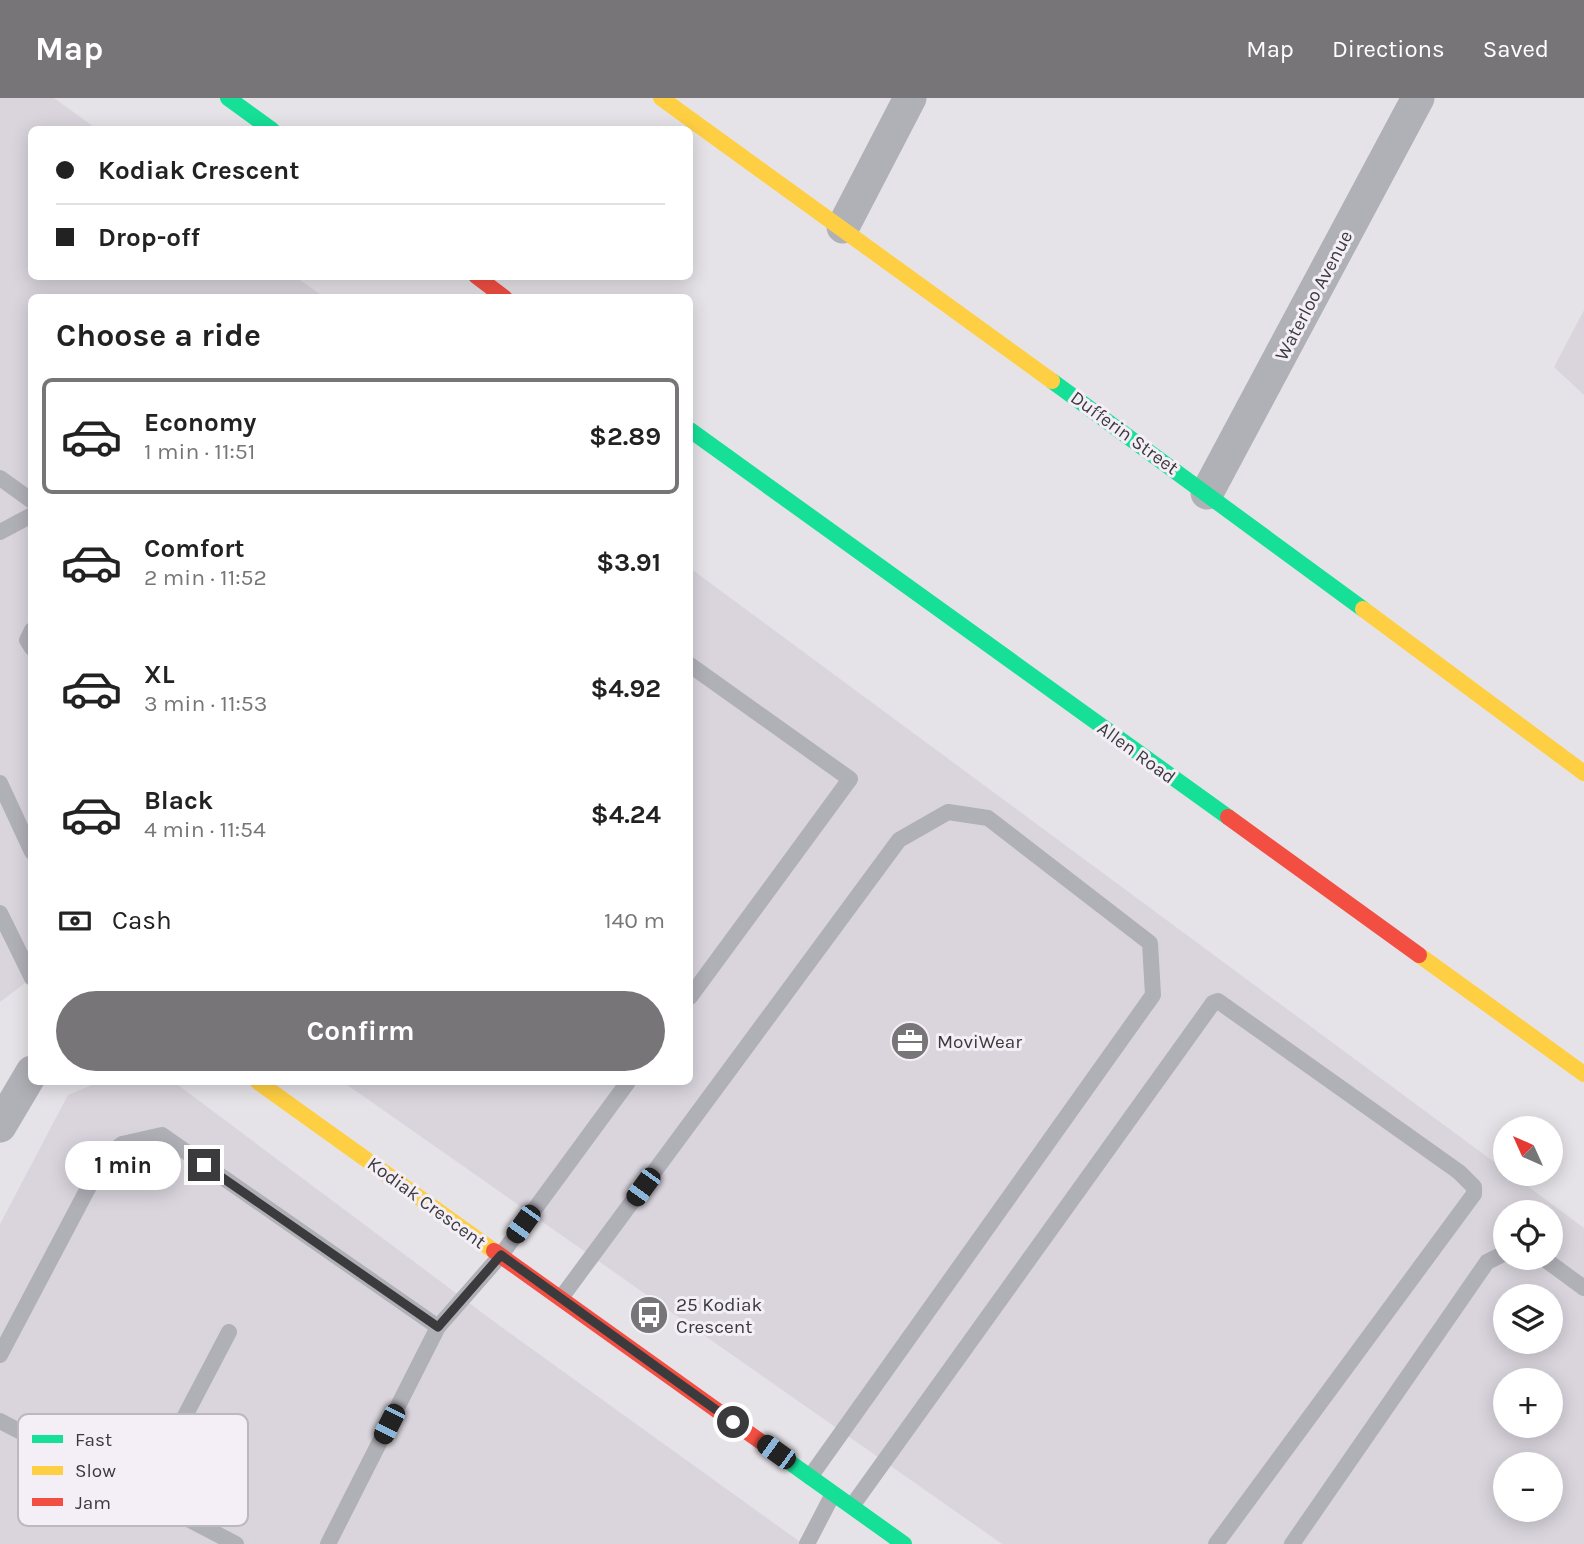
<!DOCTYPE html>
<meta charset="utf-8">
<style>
body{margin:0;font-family:Karla,sans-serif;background:#f2f2f2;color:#222;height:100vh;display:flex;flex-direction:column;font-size:26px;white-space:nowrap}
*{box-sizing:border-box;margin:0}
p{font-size:23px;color:#767676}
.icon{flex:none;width:38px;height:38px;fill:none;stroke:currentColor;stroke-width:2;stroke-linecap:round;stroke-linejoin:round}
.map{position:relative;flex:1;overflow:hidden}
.sheet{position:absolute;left:28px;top:196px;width:665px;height:791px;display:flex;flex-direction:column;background:#fff;border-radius:10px;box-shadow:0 4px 18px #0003}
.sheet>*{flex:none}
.banner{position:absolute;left:28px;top:28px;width:665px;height:154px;border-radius:10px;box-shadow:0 4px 18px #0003;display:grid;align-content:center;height:154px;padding:0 28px;background:#fff}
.needle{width:46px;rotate:315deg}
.tools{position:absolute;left:1493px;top:1018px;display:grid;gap:14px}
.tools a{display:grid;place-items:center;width:70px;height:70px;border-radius:50%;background:#fff;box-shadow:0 4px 18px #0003;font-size:35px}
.end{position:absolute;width:32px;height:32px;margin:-16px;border:9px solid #3b3a3c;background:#fff;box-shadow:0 0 0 4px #fff}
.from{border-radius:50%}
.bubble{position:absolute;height:49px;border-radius:24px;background:#fff;box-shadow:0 4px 18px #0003;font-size:23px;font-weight:700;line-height:49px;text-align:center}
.car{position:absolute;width:21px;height:42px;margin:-21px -10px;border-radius:9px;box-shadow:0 0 5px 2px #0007;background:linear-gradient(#222 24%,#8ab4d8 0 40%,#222 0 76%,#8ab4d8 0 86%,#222 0)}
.banner b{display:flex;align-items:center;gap:24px;height:66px;font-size:26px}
.banner b+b{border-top:2px solid #e0e0e0}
.banner i{width:18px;height:18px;background:#222}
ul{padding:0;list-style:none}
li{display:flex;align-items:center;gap:21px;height:116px;margin:0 14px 10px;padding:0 14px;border:4px solid transparent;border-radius:10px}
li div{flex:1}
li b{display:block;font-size:26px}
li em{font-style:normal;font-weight:700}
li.active{border-color:#777578}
li>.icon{width:63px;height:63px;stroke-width:1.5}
h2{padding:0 28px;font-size:32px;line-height:84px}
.pay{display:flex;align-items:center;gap:18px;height:77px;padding:0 28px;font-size:26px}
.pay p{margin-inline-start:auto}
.primary-button{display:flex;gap:14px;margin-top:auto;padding:14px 28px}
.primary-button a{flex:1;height:80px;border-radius:42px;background:#777578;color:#fff;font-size:28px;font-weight:700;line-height:80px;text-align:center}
header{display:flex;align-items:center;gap:42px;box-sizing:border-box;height:98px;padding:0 35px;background:#777578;color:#fff}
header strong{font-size:33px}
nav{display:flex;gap:38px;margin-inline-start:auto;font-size:24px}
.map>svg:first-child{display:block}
.built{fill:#dad5dd;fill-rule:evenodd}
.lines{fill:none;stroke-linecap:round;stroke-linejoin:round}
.lane{stroke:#b0b0b7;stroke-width:16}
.street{stroke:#b0b0b7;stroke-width:33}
.fast{stroke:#16e098;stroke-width:16}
.slow{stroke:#ffcf43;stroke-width:16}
.jam{stroke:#f24e42;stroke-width:16}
.route{stroke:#3b3a3c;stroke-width:9}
.labels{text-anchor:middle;stroke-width:6;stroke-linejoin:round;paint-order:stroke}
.street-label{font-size:19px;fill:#3b3a3c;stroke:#f4eff6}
.poi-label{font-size:19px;fill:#3b3a3c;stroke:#f4eff6;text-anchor:start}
.key{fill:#f4eff6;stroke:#bcb9be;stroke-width:2}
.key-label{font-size:19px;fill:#3b3a3c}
</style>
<header>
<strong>Map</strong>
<nav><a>Map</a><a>Directions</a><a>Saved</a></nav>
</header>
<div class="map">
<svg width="1584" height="1446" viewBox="0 0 1584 1446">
<rect width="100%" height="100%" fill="#e6e3e8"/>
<g class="built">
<polygon points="0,0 54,0 97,31 32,32 32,178 296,179 324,199 32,200 32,880 0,904"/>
<polygon points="1584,212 1584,297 1554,269"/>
<path d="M 690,470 L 1505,1072 L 1505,1076 L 1511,1076 L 1584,1130 L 1584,1446 L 1002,1446 L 343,984 L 690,984 ZM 1505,1115 L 1550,1115 L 1550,1160 L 1505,1160 ZM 1505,1199 L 1550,1199 L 1550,1244 L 1505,1244 ZM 1505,1283 L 1550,1283 L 1550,1328 L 1505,1328 ZM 1505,1367 L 1550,1367 L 1550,1412 L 1505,1412 Z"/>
<polygon points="99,984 174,984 500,1228 803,1446 0,1446 0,1126 68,997"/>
</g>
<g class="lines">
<g class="lane">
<polyline points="0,380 32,403"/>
<polyline points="0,434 32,417"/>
<polyline points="32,532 27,542 32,550"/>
<polyline points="690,567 850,681 690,899"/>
<polyline points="0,685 32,754"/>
<polyline points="0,815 32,880"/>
<polyline points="1543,1160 1584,1190"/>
<polyline points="561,1200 899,742 948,714 988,720 1150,845 1153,897 810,1379"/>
<polyline points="0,1257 104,1060 122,1046 162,1037 438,1229"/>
<polyline points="0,1323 236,1446"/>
<polyline points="143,1398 229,1234"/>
<polyline points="852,1408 1213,905 1218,903 1459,1074 1474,1089 1474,1096 1216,1446"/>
<polyline points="328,1446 438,1229 501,1157 628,984"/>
<polyline points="807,1446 833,1396"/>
<polyline points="1292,1446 1487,1164 1505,1155"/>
</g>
<g class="street">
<polyline points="843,129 910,0"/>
<polyline points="1207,395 1418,0"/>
<polyline points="0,1028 32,974"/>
</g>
<g class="fast">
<polyline points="228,0 272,32"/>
<polyline points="1052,283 1363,511"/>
<polyline points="690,332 1228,719"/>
<polyline points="785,1361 904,1446"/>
</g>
<g class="slow">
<polyline points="661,0 1052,283"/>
<polyline points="1363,511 1584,675"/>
<polyline points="1419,857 1584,976"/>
<polyline points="258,984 494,1153"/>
</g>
<g class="jam">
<polyline points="476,178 505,200"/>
<polyline points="1228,719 1419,857"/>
<polyline points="494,1153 785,1361"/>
</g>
</g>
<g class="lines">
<polyline class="route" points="204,1067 438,1229 501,1157 733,1324"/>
</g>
<defs>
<g id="office-disc" transform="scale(2.0125)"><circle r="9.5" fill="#777578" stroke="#f4eff6"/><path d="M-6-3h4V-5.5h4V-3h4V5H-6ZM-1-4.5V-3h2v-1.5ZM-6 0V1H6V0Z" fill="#fff"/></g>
<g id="bus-disc" transform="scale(2.0125)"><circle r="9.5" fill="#777578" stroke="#f4eff6"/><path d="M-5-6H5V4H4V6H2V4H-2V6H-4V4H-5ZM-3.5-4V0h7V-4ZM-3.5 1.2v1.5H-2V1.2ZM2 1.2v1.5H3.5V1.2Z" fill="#fff"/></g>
</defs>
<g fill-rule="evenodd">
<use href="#office-disc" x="910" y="943"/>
<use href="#bus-disc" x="649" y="1217"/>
</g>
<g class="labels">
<g class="street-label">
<text transform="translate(1313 197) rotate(-62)" y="7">Waterloo Avenue</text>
<text transform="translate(1125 334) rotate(36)" y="7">Dufferin Street</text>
<text transform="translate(1137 654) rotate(36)" y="7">Allen Road</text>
<text transform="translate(427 1104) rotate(36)" y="7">Kodiak Crescent</text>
</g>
<g class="poi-label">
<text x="937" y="950">MoviWear</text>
<text x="676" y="1213">25 Kodiak<tspan x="676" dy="22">Crescent</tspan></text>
</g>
</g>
<rect x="18" y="1316" width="230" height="112" rx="10" class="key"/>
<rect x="32" y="1337" width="31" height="8" fill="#16e098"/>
<rect x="32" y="1368" width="31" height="9" fill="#ffcf43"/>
<rect x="32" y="1400" width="31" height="8" fill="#f24e42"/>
<g class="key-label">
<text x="75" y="1348">Fast</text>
<text x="75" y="1379">Slow</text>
<text x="75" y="1411">Jam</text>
</g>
</svg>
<div class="tools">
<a><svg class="needle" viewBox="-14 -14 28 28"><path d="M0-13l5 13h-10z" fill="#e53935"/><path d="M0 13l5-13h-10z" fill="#767676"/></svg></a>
<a><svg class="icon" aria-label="locate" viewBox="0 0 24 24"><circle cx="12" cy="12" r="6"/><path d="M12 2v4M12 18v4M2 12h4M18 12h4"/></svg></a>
<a><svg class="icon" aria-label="layers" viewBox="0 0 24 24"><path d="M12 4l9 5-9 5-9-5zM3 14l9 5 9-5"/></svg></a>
<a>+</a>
<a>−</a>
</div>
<i class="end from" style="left:733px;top:1324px"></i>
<i class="end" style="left:204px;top:1067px"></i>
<div class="bubble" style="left:65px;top:1043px;width:116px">1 min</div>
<i class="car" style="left:643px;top:1089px;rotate:216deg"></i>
<i class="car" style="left:523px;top:1126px;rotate:216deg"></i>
<i class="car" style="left:389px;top:1326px;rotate:207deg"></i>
<i class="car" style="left:776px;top:1354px;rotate:306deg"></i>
<div class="banner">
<b><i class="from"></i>Kodiak Crescent</b>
<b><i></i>Drop-off</b>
</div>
<section class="sheet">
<h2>Choose a ride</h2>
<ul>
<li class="active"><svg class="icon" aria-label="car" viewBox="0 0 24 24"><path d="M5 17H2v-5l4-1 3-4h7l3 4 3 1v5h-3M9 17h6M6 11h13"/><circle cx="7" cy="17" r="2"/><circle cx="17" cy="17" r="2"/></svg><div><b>Economy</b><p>1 min · 11:51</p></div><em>$2.89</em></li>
<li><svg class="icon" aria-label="car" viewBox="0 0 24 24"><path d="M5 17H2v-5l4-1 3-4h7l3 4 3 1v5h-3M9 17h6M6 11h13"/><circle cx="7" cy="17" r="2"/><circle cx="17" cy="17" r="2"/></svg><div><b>Comfort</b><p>2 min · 11:52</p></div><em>$3.91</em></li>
<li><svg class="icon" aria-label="car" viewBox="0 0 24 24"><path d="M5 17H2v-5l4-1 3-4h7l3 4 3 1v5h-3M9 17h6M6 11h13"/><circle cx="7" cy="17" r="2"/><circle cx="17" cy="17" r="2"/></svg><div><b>XL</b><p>3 min · 11:53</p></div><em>$4.92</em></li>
<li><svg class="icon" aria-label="car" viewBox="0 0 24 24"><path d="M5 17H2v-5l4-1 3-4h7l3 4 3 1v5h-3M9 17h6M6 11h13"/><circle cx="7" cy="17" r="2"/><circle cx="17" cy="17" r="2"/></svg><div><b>Black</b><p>4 min · 11:54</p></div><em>$4.24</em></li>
</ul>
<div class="pay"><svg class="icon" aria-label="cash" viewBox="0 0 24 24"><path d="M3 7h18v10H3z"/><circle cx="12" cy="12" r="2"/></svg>Cash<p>140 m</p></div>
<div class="primary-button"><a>Confirm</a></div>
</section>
</div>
